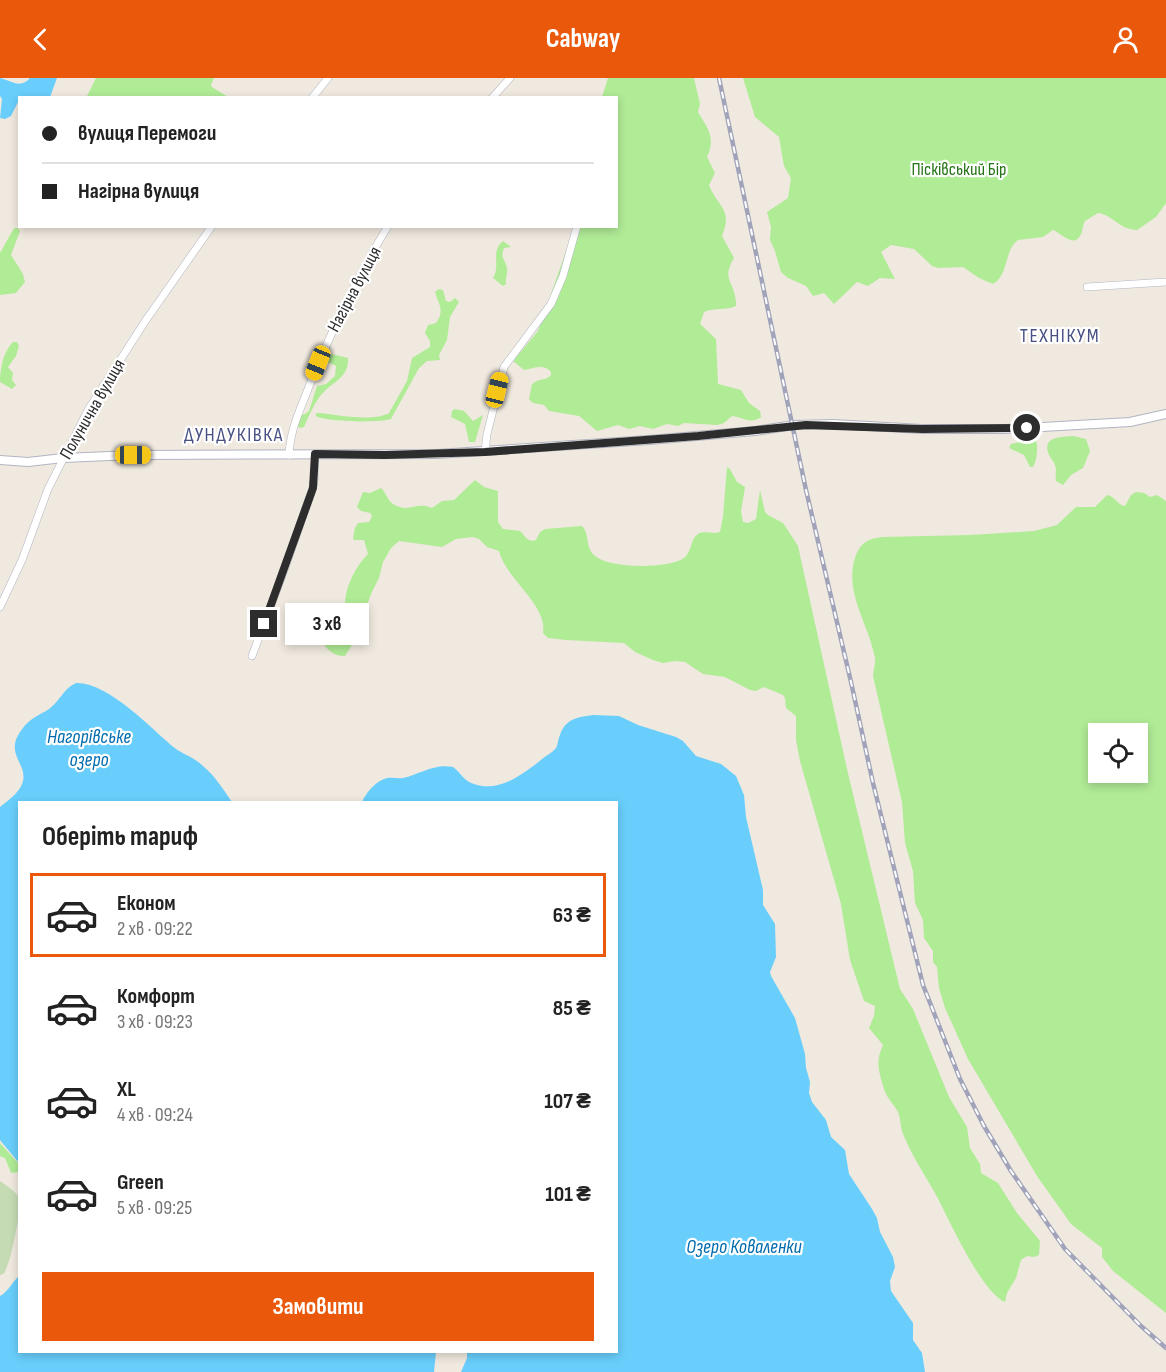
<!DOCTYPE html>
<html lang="uk">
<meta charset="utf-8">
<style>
body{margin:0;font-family:"Sofia Sans Condensed",sans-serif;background:#f6f6f6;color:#222;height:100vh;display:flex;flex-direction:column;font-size:22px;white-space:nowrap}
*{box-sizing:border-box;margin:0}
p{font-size:20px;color:#767676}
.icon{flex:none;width:33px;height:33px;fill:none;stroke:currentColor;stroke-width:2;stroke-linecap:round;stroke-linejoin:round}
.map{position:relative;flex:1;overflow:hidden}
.sheet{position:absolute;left:18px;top:723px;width:600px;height:552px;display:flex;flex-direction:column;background:#fff;border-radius:0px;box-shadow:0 3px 9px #0003}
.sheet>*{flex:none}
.top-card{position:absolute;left:18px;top:18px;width:600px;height:132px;border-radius:0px;box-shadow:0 3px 9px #0003;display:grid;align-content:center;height:132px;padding:0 24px;background:#fff}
.buttons{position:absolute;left:1088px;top:645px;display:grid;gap:12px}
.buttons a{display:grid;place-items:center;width:60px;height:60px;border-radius:0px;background:#fff;box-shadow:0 3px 9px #0003;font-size:30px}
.end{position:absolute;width:27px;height:27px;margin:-14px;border:8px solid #2d2d2d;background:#fff;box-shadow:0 0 0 3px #fff}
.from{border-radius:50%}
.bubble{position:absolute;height:42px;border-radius:0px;background:#fff;box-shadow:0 3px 9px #0003;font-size:20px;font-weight:700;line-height:42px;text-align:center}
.car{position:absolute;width:18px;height:36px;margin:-18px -9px;border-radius:8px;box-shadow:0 0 4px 2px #0007;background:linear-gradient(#f5c518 24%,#345 0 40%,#f5c518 0 76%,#345 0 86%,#f5c518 0)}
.top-card b{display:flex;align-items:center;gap:21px;height:57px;font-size:22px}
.top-card b+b{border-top:2px solid #e0e0e0}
.top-card i{width:15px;height:15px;background:#222}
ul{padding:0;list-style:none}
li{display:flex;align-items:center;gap:18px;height:84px;margin:0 12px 9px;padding:0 12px;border:3px solid transparent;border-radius:0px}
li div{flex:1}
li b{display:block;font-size:22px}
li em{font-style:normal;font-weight:700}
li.selected{border-color:#ea580c}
li>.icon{width:54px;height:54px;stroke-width:1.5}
h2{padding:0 24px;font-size:27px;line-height:72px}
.action{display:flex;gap:12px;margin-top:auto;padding:12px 24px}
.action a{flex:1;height:69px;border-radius:0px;background:#ea580c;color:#fff;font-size:24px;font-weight:700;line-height:69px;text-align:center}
header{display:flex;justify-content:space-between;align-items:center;height:78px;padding:0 24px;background:#ea580c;color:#fff;font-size:27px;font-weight:700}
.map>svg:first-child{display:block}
.green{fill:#b0eb96;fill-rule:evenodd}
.cemetery{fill:#c5dbb4}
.water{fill:#69cefb}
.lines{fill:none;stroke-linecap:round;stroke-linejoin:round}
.minor-casing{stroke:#b2b4c2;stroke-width:8}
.tertiary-casing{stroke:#b2b4c2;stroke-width:10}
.minor{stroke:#fff;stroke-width:7}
.tertiary{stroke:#fff;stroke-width:8}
.rail-casing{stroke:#a0a3b9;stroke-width:4.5}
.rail{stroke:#fff;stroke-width:2;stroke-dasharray:7;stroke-linecap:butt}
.route{stroke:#2d2d2d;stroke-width:8}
.labels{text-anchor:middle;stroke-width:4.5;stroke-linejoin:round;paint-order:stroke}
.park-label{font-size:18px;fill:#237414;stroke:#fff}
.street-label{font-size:18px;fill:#2d2d2d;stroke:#fff}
.neighbourhood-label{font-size:20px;letter-spacing:1.5px;fill:#485083;stroke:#fff}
.water-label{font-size:20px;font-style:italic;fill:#006bae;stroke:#fff}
</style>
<header><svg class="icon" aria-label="back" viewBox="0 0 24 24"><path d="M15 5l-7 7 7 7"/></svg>Cabway<svg class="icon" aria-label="person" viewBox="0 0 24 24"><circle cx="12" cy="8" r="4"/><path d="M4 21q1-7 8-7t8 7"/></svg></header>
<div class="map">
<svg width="1166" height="1294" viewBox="0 0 1166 1294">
<rect width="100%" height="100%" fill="#f0e9df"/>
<g class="green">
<polygon points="96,0 214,0 211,7 212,9 228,19 86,20"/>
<path d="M 608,0 L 694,0 L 700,26 L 698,34 C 708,51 716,59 707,79 L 715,95 L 709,107 C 718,130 733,130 722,158 L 734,180 C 721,202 734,202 736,224 L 736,228 C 726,233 715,229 704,234 L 700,246 L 716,261 L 718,306 L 741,312 L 749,325 L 760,333 L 761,339 C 750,347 743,339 732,338 L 724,345 L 717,347 L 684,345 L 678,348 L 667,346 L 653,351 L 640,348 L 629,351 L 618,347 L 597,353 L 579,338 L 549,333 L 544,327 L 533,325 L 529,321 L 532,306 C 538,300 547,303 551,297 L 551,294 C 543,285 533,291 524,292 L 513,283 L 538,253 L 565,176 L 580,149 L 616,148 L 616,20 L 602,19 Z"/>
<path d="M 743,0 L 1166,0 L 1166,125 L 1156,139 L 1137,152 C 1120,152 1113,137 1098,135 L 1085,143 C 1082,148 1083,154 1080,158 C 1073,170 1060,154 1053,152 L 1043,159 L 1018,162 C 1004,172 1009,197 993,206 L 979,200 L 963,189 L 938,190 L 932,188 L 914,171 L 891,167 L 881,174 L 895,201 L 880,200 L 868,208 L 857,204 L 834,226 L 824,215 L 813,218 L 806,208 L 788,200 L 781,194 L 775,173 L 770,162 L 771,149 L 767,134 L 788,120 L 791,100 L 784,88 L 779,59 L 755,39 Z"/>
<polygon points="14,150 18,150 20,153 11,177 23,196 25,204 16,215 0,217 0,175"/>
<path d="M 503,163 L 511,169 L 504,170 C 500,180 505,181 507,190 C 508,195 505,201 506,206 L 503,208 L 493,200 C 501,188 490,173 503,163 Z"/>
<path d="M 439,211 L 443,212 L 446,223 L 450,224 L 455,220 L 459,224 L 450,239 L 447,262 L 439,277 L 440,282 L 427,283 L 419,290 L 391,341 C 381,345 325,344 316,338 L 316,335 L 320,335 C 338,337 373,344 389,335 L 407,303 L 412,280 L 430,269 L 430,263 L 425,255 L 428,247 L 436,245 C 445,233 439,227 435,214 Z"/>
<path d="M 13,264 L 17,264 L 19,268 L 16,278 L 8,289 L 13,295 L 12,302 L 16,307 L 12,311 L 0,304 C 0,291 3,274 13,264 Z"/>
<path d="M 331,276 L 348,280 C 349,300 333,303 322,316 C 315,323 308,340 304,349 L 300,350 L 297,347 L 300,337 L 305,336 L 309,333 L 317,308 L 326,306 L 335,298 L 336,288 L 326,283 Z"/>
<polygon points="455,331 464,333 473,343 483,337 475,364 469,364 465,346 451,339 452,333"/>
<path d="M 1028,358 L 1035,360 C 1039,367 1037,382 1033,389 L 1030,389 L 1024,377 L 1009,370 L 1011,366 L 1020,364 L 1024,359 Z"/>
<path d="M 1073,358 L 1086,361 L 1090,373 L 1083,390 L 1071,397 L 1063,407 L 1056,403 C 1055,397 1057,392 1055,387 C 1054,383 1049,379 1048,374 C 1043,358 1063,359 1073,358 Z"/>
<path d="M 727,389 L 730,391 L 737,404 L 745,409 L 741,434 L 743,444 L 748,445 L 756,441 L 760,412 L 765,434 L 768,437 L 783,445 L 798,468 L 847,691 L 900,911 L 913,931 L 949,1019 L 967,1049 L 970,1070 L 980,1086 L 981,1095 L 998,1105 L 1017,1135 L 1040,1163 L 1039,1177 L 1034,1179 L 1027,1178 L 1021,1182 L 1016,1200 L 1007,1215 L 1005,1224 C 981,1214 949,1141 936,1117 C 925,1097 912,1078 903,1056 C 900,1049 901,1041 898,1034 C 894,1026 887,1021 884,1011 C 879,994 875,984 883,967 L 869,950 L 874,938 L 875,928 L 864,923 L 850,882 L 841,826 L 800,683 L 796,662 L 796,638 L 786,630 L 785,620 L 783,617 L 764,609 L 756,613 L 750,612 L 725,599 L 703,596 L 685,584 L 675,583 L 663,585 L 653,582 L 635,574 L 624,565 L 566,562 L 548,560 L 543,555 C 548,527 505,500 499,473 L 487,469 L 479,461 L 473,459 L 456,461 L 442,469 L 399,463 L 391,470 L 383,484 L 379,500 L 371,516 L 355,562 L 345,578 C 326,580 310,551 323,536 C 329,543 333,552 343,548 C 347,540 344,533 345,524 C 346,507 356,488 368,476 L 364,462 L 354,462 L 353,460 L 355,450 L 358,445 L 369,444 L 372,438 L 370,435 L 361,433 L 357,429 L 363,414 L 370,415 L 381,410 C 386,414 387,422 393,426 C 409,436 416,423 432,430 L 442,423 L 454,422 L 475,402 L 484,409 L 498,413 L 498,444 L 503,451 L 520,453 C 525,458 528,465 536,462 L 540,454 L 545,451 L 582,448 C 590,456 585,469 594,477 C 607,491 669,491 684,480 C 692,474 690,461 698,456 C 705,452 713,457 720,454 L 723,439 Z"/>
<path d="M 1136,414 L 1144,415 L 1150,419 L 1157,417 L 1166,423 L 1166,1235 L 1113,1193 L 1102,1179 L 1102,1170 L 1071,1146 L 1037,1098 L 968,981 L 945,930 L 939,910 L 937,889 L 933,884 L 933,873 L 924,860 L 923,842 L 915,825 L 913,793 L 905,765 L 902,724 L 873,598 C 873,592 876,587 875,580 C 869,546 844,515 855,480 C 860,465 867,461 882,459 L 970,457 L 1034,453 L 1057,447 L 1076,429 L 1095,429 L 1107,417 C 1115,418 1117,427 1125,428 L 1131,417 ZM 1098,656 L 1137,656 L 1137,694 L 1098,694 Z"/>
<polygon points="0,1065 19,1086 19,1094 11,1095 5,1080 0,1078"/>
</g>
<path class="cemetery" d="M 0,1103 C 7,1108 18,1114 20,1123 C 21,1132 11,1182 6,1191 C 4,1196 5,1195 0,1197 Z"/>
<g class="water">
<path d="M 0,0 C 12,3 20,11 30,0 L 57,0 L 50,19 L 20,20 L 11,38 L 5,41 L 0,40 L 2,21 L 0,18 Z"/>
<path d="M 76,605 C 109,604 152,652 176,671 C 185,677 195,680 203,688 C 215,698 223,711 232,724 L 20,724 L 19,1085 L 0,1062 L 0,729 C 7,723 15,718 20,710 C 34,687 0,678 23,650 C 30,640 40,637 49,631 C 60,623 64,610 76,605 Z"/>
<path d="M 593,637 L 619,638 L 638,647 L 676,659 L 683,663 L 696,678 L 721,686 L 736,698 L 744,717 L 746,739 L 763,812 L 763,827 L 775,846 L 776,879 L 770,894 L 771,898 L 795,940 L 805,976 L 806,990 L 810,1004 L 809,1015 L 812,1024 L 826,1042 L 831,1059 L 845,1072 L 849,1096 L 872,1131 L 877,1140 L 880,1154 L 893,1179 L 895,1189 L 890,1203 L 891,1213 L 913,1245 L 913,1262 L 922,1275 L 925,1294 L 461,1294 L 467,1280 L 467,1274 L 616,1274 L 616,724 L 362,724 C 366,715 374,705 384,701 C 390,698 397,701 403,700 C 420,696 435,685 453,689 C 461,695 464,703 474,706 C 499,715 523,696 541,682 C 545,678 552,675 556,670 C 558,667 558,661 560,657 C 565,641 578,639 593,637 Z"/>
<path d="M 19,1198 L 20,1274 L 436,1274 L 434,1294 L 0,1294 L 0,1218 C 9,1213 12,1204 19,1198 Z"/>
</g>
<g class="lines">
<g class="minor-casing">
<g id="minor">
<polyline points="312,20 328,0"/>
<polyline points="492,20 510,0"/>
<polyline points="1087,209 1166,204"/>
<polyline points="485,374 487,356 504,289 551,226 563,198 577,148"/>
<path d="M 289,377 C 290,351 301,330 310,306 C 332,251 357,199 388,148"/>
<polyline points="0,529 22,482 48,411 88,332 146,242 212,148"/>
<polyline points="252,578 286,487 313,409 315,398 315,377"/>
</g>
</g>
<g class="tertiary-casing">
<polyline id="tertiary" points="0,382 28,384 63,380 133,377 437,376 649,362 755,353 794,347 833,346 922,351 1005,351 1130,344 1166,336"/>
</g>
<use href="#minor" class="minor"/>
<use href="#tertiary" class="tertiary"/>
<g class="rail-casing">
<polyline id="rail" points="719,0 806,412 851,604 873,705 923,907 960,1001 984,1048 1011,1093 1065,1171 1141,1248 1166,1270"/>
</g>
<use href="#rail" class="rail"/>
</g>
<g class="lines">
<polyline class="route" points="264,546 313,410 315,376 385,377 485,374 698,358 806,347 922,351 1027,350"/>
</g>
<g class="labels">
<g class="park-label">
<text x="959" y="97">Пісківський Бір</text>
</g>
<g class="street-label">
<text transform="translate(354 211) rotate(-62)" y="6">Нагірна вулиця</text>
<text transform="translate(92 331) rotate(-60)" y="6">Полунична вулиця</text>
</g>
<g class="neighbourhood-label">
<text x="1060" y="264">ТЕХНІКУМ</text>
<text x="234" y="363">ДУНДУКІВКА</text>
</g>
<g class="water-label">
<text x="89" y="665">Нагорівське<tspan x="89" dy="23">озеро</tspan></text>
<text x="744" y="1175">Озеро Коваленки</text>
</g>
</g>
</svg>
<div class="buttons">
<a><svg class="icon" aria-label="locate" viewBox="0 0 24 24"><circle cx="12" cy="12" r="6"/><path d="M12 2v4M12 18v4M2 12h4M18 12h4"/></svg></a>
</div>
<i class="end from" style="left:1027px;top:350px"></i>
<i class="end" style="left:264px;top:546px"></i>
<div class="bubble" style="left:285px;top:525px;width:84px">3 хв</div>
<i class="car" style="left:318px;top:285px;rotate:202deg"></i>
<i class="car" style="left:497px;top:312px;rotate:14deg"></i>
<i class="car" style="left:133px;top:377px;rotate:90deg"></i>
<div class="top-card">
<b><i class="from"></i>вулиця Перемоги</b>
<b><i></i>Нагірна вулиця</b>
</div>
<section class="sheet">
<h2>Оберіть тариф</h2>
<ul>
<li class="selected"><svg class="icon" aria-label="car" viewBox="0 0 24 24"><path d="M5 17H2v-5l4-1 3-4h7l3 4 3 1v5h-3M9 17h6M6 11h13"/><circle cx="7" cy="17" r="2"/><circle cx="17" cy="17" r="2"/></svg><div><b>Економ</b><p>2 хв · 09:22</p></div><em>63 ₴</em></li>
<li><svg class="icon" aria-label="car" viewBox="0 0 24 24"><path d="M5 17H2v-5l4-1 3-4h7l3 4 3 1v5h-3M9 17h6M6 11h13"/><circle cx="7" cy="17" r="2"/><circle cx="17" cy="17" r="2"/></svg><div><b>Комфорт</b><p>3 хв · 09:23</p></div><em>85 ₴</em></li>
<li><svg class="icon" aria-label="car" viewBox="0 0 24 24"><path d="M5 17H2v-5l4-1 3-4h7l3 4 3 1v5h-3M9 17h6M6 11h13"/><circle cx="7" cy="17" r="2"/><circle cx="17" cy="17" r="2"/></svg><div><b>XL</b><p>4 хв · 09:24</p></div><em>107 ₴</em></li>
<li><svg class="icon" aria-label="car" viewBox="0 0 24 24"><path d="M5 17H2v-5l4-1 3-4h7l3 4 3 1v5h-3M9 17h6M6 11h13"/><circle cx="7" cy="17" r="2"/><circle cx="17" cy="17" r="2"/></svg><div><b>Green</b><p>5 хв · 09:25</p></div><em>101 ₴</em></li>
</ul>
<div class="action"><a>Замовити</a></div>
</section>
</div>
